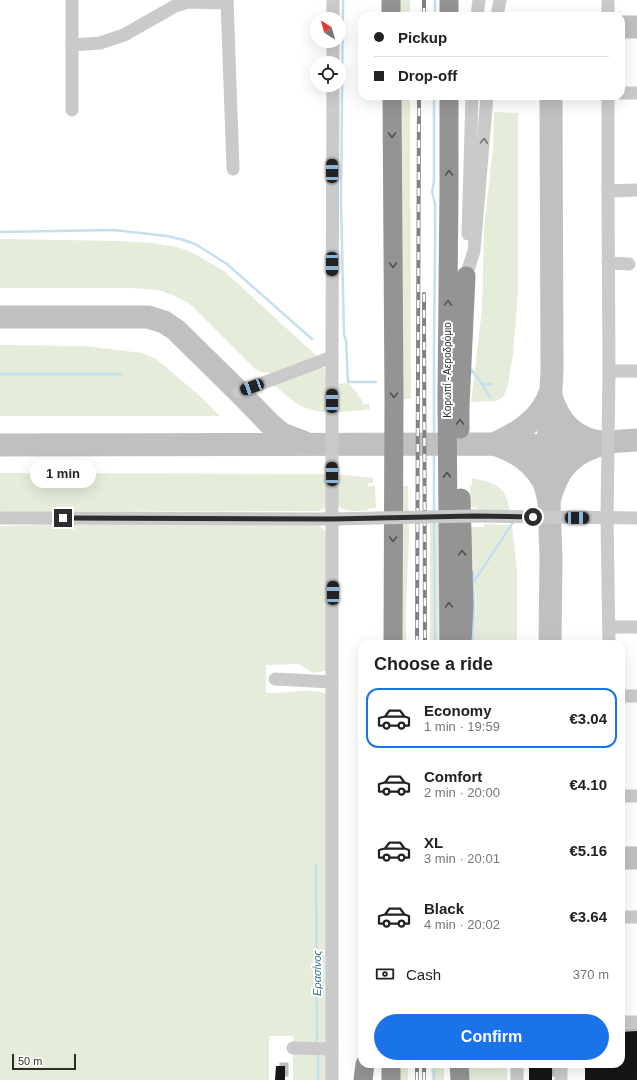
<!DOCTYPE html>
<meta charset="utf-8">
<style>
body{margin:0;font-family:Arial,sans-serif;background:#f6f6f6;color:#222;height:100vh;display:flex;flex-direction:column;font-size:15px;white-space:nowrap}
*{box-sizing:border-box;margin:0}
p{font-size:13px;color:#767676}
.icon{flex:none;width:22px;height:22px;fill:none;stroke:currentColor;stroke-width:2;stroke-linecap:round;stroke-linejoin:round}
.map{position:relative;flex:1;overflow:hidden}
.details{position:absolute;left:358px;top:640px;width:267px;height:428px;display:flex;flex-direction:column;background:#fff;border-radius:12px;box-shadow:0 4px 16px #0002}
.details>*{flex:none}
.top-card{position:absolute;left:358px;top:12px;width:267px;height:88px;border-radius:12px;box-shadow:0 4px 16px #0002;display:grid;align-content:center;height:88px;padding:0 16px;background:#fff}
.needle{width:26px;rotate:323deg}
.fabs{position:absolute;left:310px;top:12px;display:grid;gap:8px}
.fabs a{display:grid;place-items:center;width:36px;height:36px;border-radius:50%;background:#fff;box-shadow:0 4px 16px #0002;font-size:20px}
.scale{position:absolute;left:12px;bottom:10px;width:64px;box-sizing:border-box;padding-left:4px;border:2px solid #2d2d2d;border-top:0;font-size:11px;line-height:14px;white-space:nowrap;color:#2d2d2d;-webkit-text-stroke:3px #fff;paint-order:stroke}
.end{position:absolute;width:18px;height:18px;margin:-9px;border:5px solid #2d2d2d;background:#fff;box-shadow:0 0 0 2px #fff}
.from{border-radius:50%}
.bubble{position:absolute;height:28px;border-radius:14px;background:#fff;box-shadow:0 4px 16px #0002;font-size:13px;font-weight:700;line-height:28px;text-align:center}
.car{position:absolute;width:12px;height:24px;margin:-12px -6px;border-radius:5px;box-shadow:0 0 3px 1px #0007;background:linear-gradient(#222 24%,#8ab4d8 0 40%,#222 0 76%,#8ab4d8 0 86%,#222 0)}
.top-card b{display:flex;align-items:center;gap:14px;height:38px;font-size:15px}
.top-card b+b{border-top:1px solid #e0e0e0}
.top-card i{width:10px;height:10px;background:#222}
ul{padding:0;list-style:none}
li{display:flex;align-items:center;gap:12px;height:60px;margin:0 8px 6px;padding:0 8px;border:2px solid transparent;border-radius:12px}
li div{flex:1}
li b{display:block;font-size:15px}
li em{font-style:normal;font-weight:700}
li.selected{border-color:#1a73e8}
li>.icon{width:36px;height:36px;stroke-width:1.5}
h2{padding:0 16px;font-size:18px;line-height:48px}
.pay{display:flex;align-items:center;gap:10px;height:44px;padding:0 16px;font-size:15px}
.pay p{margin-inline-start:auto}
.action{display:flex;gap:8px;margin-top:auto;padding:8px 16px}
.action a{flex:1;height:46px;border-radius:24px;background:#1a73e8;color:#fff;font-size:16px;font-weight:700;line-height:46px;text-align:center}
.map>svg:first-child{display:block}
.green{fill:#e5ecd9}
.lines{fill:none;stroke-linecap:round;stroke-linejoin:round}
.stream{stroke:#c4e0ed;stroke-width:2.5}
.taxiway{stroke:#c0c0c0;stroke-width:23}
.building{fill:#141414;filter:url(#shadow)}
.minor{stroke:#cacaca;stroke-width:13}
.highway{stroke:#949494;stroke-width:19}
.rail-casing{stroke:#828282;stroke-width:4}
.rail{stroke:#fff;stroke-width:2.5;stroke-dasharray:8;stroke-linecap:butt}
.minor-bridge{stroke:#cacaca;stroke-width:13}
.oneway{stroke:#515151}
.oneway2{stroke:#747474}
.route{stroke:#2d2d2d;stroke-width:5}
.labels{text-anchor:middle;stroke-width:4;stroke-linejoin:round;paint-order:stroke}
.street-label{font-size:10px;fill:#2d2d2d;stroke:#fff}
.water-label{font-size:11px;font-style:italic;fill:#377793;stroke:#fff}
</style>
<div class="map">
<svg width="637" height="1080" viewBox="0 0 637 1080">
<defs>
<filter id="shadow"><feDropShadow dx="3.5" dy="-3.5" stdDeviation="0" flood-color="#0004"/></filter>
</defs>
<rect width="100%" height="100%" fill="#fff"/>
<g class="green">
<rect x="398" y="0" width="12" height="16"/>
<polygon points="398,96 410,96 411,399 400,399"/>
<polygon points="494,112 518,113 518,294 513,354 508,385 504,396 496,401 471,402 482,309 484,228 493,149"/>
<polygon points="0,239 120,241 151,243 178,247 195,254 224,271 320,359 271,373 261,372 255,369 191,305 175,296 158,290 132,288 0,288"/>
<polygon points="0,345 85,346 142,353 156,359 200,396 220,416 0,416"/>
<path d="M 320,366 C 328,369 330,378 334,384 L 349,383 C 354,390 362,397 363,404 L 369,404 L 370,409 C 348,412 322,416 301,406 C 291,401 281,390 271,383 Z"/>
<polygon points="0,473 328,474 327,507 319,511 0,512"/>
<path d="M 335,474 L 373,478 L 373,483 L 368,483 L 368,486 L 375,486 L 376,508 L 369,508 L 368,510 C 357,511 345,513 337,505 Z"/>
<path d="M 472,478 C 495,483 506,485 510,511 L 477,510 L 477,508 L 470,507 L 470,485 L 472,485 Z"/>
<polygon points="401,486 408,486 409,537 406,608 406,644 397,644"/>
<polygon points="430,524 441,524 443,644 430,644"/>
<polygon points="484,524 510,525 512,526 517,571 517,644 474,644 476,601 470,527 484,527"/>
<path d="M 45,525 L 316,525 L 320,526 L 326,532 L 330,670 L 313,673 L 299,664 L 266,665 L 266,693 C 287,694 309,687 329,694 L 329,1038 L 325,1044 L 293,1043 L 293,1036 L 269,1036 L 269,1080 L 0,1080 L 0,526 Z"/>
<polygon points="293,1053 324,1054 329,1060 329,1080 293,1080"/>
<rect x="399" y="1064" width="9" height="16"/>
<polygon points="431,1064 444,1064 444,1080 432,1080"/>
<rect x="467" y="1064" width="40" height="16"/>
</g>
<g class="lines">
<g class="stream">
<polyline points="343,0 341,202 344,335 346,340 348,382 376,382"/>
<polyline points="435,16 435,0"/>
<polyline points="434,96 434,181 432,192 435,203 435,245 434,348 434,513"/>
<polyline points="0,232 114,230 167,236 184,240 197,245 227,264 312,339"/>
<polyline points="471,373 471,369 482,384"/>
<polyline points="0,374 121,374"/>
<polyline points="490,397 482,384 491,384"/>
<polyline points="434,520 435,644"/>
<polyline points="473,572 473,583 514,521"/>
<polyline points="473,583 474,602 473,644"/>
<polyline points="316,866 317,1044"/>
<polyline points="318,1053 318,1080"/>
<polyline points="434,1064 434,1080"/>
</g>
<g class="taxiway">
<polyline points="621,27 637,27"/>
<polyline points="0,317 148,317 164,322 176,330 239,392 269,423 282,434 303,442"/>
<path d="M 550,393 C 559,423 574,440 607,443 C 573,452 558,466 549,501 C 547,494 546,485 542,479 C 531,461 513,450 494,444 C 518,433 541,419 550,393 Z"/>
<polyline points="0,445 494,444 548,446 637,440"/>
<polyline points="550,644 551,557 549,501 548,446 552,370 551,96"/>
<polyline points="621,858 637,858"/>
</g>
</g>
<g class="building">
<polygon points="637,1031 637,1080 585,1080 585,1064 621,1064 621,1032"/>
<rect x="529" y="1064" width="23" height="16"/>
<polygon points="276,1066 285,1066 285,1080 275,1080"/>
</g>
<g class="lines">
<g class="minor">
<polyline points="72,0 72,45 100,43 124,35 175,6 188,2 227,3"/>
<polyline points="227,0 233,169"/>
<polyline points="608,0 608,16"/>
<polyline points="477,16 479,0"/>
<polyline points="497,16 500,0"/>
<polyline points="333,19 333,0"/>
<polyline points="333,63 333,41"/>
<polyline points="621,93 637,93"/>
<polyline points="72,110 72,45"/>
<polyline points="608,191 608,96"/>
<polyline points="468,234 472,96"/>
<polyline points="608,263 629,264"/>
<polyline points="466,276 474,251 487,96"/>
<polyline points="332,357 333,85"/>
<polyline points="609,371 637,371"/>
<polyline points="239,392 332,357 332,1080"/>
<polyline points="473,516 637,518"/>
<polyline points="0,518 333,519 378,518"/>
<polyline points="609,627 637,627"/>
<polyline points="609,644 607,518 609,371 608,191 637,190"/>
<polyline points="275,679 332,682"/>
<polyline points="621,696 637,696"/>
<polyline points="621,796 637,796"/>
<polyline points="621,917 637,917"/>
<polyline points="621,1022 637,1022"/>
<polyline points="293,1048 332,1049"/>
<polyline points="517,1064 517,1080"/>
<polyline points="561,1064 561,1080"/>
</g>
<g class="highway">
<polyline points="391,0 391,16"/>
<polyline points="449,16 449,0"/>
<polyline points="392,96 394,399 393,644"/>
<polyline points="449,96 449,189 447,397 449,644"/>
<polyline points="460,429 460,406 466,276"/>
<polyline points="461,498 464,606 462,644"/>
<polyline points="391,1064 391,1080"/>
<polyline points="459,1064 460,1080"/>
<polyline points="363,1080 365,1064"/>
</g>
<g class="rail-casing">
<g id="rail">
<polyline points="424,16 424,0"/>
<polyline points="424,294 425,644"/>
<polyline points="417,644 419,96"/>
<polyline points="417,1080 417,1064"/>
<polyline points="424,1080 424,1064"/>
</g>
</g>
<use href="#rail" class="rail"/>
<polyline class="minor-bridge" points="378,518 473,516"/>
</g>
<defs><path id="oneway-chevron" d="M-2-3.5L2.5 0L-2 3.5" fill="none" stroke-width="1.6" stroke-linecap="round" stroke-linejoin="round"/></defs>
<g class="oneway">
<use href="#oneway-chevron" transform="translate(392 135) rotate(90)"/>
<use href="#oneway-chevron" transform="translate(449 173) rotate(-90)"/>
<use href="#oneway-chevron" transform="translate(393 265) rotate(90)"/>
<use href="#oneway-chevron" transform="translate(448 303) rotate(-89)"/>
<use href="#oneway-chevron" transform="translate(394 395) rotate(90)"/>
<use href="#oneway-chevron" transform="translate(460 422) rotate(-91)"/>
<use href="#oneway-chevron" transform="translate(447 475) rotate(-91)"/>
<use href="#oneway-chevron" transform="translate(393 539) rotate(90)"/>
<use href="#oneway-chevron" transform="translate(462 553) rotate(-92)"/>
<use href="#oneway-chevron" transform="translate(449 605) rotate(-91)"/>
</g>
<use class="oneway2" href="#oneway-chevron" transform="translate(484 141) rotate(-86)"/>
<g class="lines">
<polyline class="route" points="63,518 333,519 473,516 533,517"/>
</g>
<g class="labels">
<g class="street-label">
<text transform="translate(447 370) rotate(-90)" y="4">Κορωπί - Αεροδρόμιο</text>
</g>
<g class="water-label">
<text transform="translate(317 973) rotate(-90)" y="4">Ερασίνος</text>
</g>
</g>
</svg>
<div class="fabs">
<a><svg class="needle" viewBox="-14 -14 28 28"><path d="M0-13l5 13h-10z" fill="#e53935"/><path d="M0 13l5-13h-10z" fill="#767676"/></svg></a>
<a><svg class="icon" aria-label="locate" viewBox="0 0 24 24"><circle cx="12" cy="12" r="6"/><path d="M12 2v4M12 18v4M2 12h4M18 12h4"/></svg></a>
</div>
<div class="scale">50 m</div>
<i class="end from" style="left:533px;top:517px"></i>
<i class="end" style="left:63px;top:518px"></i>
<div class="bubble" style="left:30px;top:460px;width:66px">1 min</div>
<i class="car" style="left:332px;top:171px;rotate:0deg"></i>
<i class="car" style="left:332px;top:264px;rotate:180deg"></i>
<i class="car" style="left:252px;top:387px;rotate:250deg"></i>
<i class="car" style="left:332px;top:401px;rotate:0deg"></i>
<i class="car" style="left:332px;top:474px;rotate:359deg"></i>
<i class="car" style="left:577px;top:518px;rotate:91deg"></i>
<i class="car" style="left:333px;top:593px;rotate:0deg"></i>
<div class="top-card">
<b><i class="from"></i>Pickup</b>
<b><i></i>Drop-off</b>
</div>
<section class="details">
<h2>Choose a ride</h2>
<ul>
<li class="selected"><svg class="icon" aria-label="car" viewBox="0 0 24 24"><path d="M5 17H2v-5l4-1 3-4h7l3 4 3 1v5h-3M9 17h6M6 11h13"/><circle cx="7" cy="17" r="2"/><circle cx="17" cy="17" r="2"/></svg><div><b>Economy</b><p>1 min · 19:59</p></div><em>€3.04</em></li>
<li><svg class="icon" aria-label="car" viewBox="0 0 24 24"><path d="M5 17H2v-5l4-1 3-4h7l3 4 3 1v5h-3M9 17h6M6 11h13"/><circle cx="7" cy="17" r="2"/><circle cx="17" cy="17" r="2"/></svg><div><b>Comfort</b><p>2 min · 20:00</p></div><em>€4.10</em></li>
<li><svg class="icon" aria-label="car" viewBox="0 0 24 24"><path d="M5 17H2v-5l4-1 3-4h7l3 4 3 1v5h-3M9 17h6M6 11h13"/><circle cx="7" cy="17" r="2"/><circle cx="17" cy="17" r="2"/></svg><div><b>XL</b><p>3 min · 20:01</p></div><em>€5.16</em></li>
<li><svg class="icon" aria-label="car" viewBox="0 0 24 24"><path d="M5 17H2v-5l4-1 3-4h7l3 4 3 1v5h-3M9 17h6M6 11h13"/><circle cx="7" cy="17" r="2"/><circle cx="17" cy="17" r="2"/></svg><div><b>Black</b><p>4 min · 20:02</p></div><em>€3.64</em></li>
</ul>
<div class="pay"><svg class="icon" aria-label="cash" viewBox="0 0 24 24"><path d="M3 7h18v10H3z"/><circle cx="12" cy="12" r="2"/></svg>Cash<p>370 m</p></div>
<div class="action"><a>Confirm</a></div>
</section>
</div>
